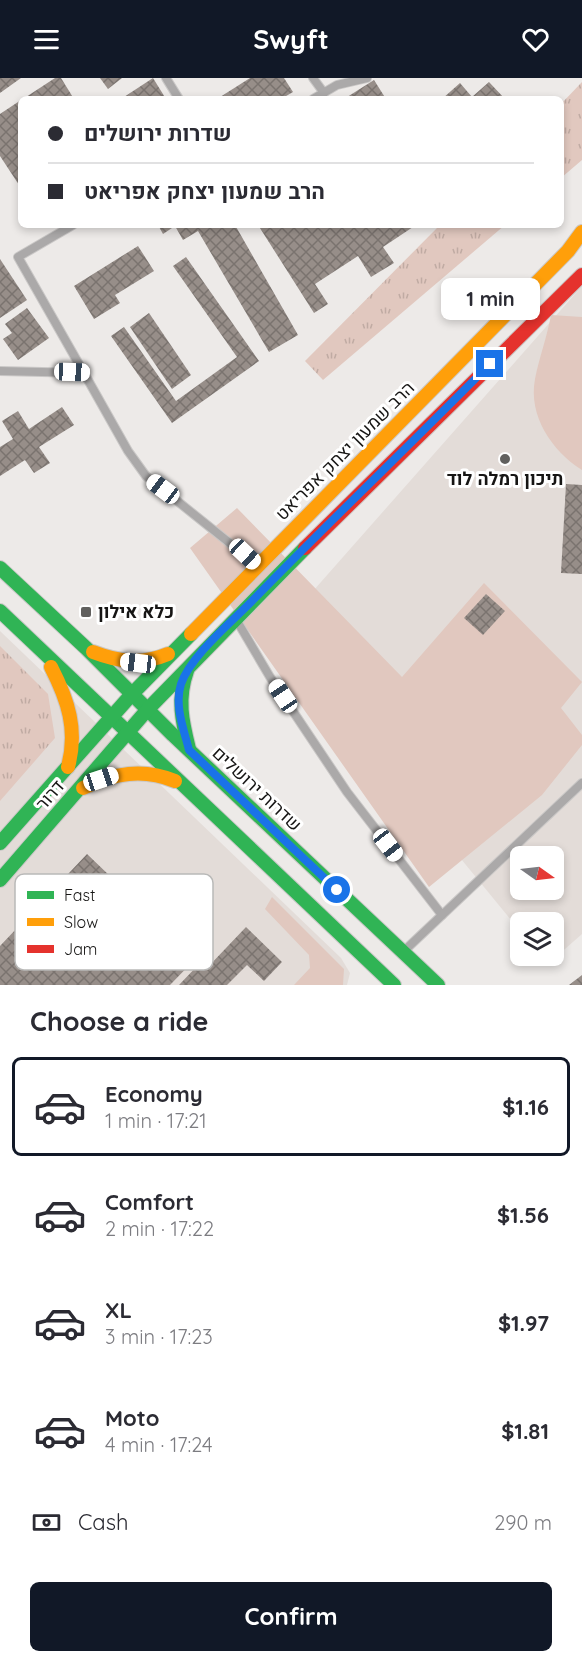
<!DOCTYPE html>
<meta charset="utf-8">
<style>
body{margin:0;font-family:Quicksand,Heebo,sans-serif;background:#f2f2f3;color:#2b2b33;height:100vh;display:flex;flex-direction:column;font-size:22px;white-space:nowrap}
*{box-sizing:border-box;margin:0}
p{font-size:20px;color:#7c7c81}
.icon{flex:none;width:33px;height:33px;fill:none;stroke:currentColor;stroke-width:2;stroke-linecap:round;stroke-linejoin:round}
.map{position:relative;height:907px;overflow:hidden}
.side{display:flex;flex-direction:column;background:#fff;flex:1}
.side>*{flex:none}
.guide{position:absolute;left:18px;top:18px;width:546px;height:132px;border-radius:9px;box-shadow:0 3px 9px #0003;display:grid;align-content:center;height:132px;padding:0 30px;background:#fff}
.needle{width:39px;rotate:104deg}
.controls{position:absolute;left:510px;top:768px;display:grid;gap:12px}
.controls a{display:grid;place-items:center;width:54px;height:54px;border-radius:9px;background:#fff;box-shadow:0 3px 9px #0003;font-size:30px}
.end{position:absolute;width:27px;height:27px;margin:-14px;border:8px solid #1a73e8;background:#fff;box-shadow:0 0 0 3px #fff}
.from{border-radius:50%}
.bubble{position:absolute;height:42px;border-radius:9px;background:#fff;box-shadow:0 3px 9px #0003;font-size:20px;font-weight:700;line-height:42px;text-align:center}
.car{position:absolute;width:18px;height:36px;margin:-18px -9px;border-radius:8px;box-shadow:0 0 4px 2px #0007;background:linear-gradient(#fff 24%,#345 0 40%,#fff 0 76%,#345 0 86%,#fff 0)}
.guide b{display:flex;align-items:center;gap:21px;height:57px;font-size:22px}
.guide b+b{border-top:2px solid #e1e1e2}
.guide i{width:15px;height:15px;background:#2b2b33}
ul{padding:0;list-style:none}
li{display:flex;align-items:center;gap:18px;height:99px;margin:0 12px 9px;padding:0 18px;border:3px solid transparent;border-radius:9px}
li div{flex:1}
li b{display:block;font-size:22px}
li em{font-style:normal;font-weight:700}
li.active{border-color:#111827}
li>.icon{width:54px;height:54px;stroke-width:1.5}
h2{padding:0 30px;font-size:27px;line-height:72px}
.pay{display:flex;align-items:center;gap:15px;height:66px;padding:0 30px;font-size:22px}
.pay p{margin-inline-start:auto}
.action{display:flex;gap:12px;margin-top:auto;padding:12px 30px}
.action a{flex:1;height:69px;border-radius:9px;background:#111827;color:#fff;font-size:24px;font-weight:700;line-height:69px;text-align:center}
header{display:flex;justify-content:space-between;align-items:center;height:78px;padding:0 30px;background:#111827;color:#fff;font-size:27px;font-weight:700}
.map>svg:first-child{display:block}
.built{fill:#e3dcd8;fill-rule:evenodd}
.grass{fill:url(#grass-tufts)}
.park{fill:#e1c8bf}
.building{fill:url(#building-cross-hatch)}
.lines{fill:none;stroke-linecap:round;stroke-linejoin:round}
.lane-casing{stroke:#cac8c7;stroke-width:10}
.fast-casing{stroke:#cac8c7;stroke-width:16}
.slow-casing{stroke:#cac8c7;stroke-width:16}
.jam-casing{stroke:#cac8c7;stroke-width:16}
.lane{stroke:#aba9a9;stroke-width:8}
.fast{stroke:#30b455;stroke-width:14}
.slow{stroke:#ff9f0a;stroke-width:14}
.jam{stroke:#e5322d;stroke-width:14}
.route{stroke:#1a73e8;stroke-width:8}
.poi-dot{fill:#61605e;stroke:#fff;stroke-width:2}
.labels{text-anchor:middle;stroke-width:6;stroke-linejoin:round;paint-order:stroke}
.street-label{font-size:18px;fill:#161514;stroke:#fff}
.poi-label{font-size:18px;font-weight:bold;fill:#161514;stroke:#fff}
.key{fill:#fff;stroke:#b9b9b8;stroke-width:1.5}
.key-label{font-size:16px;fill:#161514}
</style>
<header><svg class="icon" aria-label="menu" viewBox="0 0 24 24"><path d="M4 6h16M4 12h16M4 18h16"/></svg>Swyft<svg class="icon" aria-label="heart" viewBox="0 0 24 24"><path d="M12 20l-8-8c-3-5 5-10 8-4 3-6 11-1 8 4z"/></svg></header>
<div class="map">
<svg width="582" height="907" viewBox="0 0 582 907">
<defs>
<pattern id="grass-tufts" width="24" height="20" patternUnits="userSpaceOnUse" patternTransform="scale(1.5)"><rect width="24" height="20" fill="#e1c8bf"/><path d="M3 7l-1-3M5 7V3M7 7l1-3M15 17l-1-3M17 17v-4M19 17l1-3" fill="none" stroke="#c0aba3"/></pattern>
<pattern id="building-cross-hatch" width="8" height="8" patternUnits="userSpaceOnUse" patternTransform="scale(1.5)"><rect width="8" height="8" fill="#978e89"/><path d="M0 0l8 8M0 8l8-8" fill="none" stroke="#7a736f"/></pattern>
</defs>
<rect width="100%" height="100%" fill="#edeae8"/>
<g class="built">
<path d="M 582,208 L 582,856 L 548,886 L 540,878 L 554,878 L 554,844 L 520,844 L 520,853 L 276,555 ZM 520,778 L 554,778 L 554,812 L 520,812 Z"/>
<polygon points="0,553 341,880 350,895 347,907 0,907"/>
</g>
<g class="grass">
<polygon points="582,4 582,82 561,100 561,26"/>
<polygon points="440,147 505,147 323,302 305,283"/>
<polygon points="0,568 48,616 55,660 0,723"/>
</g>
<g class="park">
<path d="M 551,237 L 582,239 L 582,392 C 552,373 528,338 535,301 C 539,280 547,259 551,237 Z"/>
<polygon points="237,430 402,599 484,505 582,604 561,630 582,657 582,667 542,717 429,809 190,470"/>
<polygon points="272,819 344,891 343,907 294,907 310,890 309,877 265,831"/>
</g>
<g class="building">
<polygon points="0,0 21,0 0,15"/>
<polygon points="55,0 61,0 74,21 23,21"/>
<polygon points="100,0 122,0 108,11"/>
<polygon points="153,0 166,21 121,21"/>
<polygon points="250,0 284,0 293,14 281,21 217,21"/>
<polygon points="374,2 386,21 344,21"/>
<polygon points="489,4 505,21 442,21 460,5 472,19"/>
<polygon points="21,22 21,110 0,78 0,36"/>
<polygon points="158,147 235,147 298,257 269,274 198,153 183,162 175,148 163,156"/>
<polygon points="258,147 416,147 383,169 394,185 371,199 358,178 315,206 328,226 314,235"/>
<polygon points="138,168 154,193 115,217 120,225 94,241 74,208"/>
<polygon points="186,179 259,283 172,345 111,258 124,249 176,323 237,279 173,188"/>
<polygon points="0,181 27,222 0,240"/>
<polygon points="27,230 49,260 18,282 3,261 12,255 5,246"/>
<polygon points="149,235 191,297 172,311 130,249"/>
<polygon points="62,329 74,347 39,369 50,385 34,395 25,382 0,398 0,369 13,361 2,343 18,333 29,351"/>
<polygon points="566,406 582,407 582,496 561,495"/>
<polygon points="486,516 505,533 483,557 464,540"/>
<polygon points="87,776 160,846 168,837 204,872 170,907 0,907 0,868"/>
<polygon points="246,849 282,884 264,903 247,887 227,907 179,907 200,885 207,890"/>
<polygon points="582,897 582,907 569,907"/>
</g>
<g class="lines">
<g class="lane-casing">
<g id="lane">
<polyline points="166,0 179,21"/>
<polyline points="313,0 324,15"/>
<polyline points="313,21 337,7 367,0"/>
<polyline points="73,147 18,179 84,295"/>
<polyline points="0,293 84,295 128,373 146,398 257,487"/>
<polyline points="237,543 270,599 347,714 442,837"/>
<polyline points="404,873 582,705"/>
</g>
</g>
<g class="fast-casing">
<g id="fast">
<polyline points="0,490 86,570 173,657 438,907"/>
<polyline points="0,533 394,907"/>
<path d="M 187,593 C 177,621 182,643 189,671"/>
<polyline points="0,765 132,616 191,556"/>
<polyline points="0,802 148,631 305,470"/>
</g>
</g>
<g class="slow-casing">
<g id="slow">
<polyline points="191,556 568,173 582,154"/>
<path d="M 93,574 C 119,584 142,587 168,576"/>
<path d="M 51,589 C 68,622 78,652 68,689"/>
<path d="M 83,710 C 114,695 143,690 175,703"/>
</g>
</g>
<g class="jam-casing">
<polyline id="jam" points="305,470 582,197"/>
</g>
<use href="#lane" class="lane"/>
<use href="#fast" class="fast"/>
<use href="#slow" class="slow"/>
<use href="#jam" class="jam"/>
</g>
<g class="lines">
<path class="route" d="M 337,812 L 189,672 C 184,652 174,627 181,606 C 191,577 233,543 255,520 C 332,441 412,365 490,286"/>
</g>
<g class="poi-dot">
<circle cx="505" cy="381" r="6"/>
<rect x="80" y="528" width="12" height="12" rx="3"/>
</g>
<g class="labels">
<g class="street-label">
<text transform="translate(345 373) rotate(-45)" y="6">הרב שמעון יצחק אפריאט</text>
<text transform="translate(257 711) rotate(43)" y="6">שדרות ירושלים</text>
<text transform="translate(50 717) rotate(-49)" y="6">דרור</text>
</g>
<g class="poi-label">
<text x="505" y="407">תיכון רמלה לוד</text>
<text x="98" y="540" text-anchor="start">כלא אילון</text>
</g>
</g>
<rect x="15" y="796" width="198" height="96" rx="9" class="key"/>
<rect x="27" y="813" width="27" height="8" fill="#30b455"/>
<rect x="27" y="840" width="27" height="8" fill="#ff9f0a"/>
<rect x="27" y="867" width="27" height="8" fill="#e5322d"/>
<g class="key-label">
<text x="64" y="823">Fast</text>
<text x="64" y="850">Slow</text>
<text x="64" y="877">Jam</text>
</g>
</svg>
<div class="controls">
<a><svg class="needle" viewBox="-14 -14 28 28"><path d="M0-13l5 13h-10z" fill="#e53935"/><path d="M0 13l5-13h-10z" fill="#7c7c81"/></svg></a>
<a><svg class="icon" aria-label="layers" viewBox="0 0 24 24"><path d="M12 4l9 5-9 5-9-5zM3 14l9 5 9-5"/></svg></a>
</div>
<i class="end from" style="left:337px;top:812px"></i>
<i class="end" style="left:490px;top:286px"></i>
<div class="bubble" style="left:441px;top:200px;width:99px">1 min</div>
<i class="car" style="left:72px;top:294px;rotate:92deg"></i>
<i class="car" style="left:163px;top:411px;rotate:307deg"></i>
<i class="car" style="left:245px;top:476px;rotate:133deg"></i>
<i class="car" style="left:138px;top:585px;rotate:277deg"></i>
<i class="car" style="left:283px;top:618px;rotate:326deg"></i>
<i class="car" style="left:101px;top:701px;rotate:72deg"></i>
<i class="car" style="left:388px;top:767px;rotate:142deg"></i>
<div class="guide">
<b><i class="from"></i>שדרות ירושלים</b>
<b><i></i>הרב שמעון יצחק אפריאט</b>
</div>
</div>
<section class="side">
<h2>Choose a ride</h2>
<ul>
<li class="active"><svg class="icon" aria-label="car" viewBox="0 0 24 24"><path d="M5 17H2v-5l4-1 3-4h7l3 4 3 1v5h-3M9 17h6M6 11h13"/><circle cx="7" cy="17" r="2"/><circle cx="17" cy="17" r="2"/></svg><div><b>Economy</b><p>1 min · 17:21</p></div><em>$1.16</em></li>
<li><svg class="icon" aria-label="car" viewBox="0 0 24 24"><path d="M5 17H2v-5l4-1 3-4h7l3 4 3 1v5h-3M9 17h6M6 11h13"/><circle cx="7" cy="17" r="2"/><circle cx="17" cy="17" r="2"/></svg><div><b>Comfort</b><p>2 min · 17:22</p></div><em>$1.56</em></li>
<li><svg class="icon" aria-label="car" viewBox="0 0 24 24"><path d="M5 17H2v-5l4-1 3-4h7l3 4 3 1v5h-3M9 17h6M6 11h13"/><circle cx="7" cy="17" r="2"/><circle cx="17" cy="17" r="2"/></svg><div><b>XL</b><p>3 min · 17:23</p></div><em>$1.97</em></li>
<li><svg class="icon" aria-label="car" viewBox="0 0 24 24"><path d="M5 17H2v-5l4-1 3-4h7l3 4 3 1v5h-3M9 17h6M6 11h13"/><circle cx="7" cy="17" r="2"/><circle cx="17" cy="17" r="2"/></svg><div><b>Moto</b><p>4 min · 17:24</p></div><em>$1.81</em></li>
</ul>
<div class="pay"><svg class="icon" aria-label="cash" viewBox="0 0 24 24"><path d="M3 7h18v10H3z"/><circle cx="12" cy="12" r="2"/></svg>Cash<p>290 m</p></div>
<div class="action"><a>Confirm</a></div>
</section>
